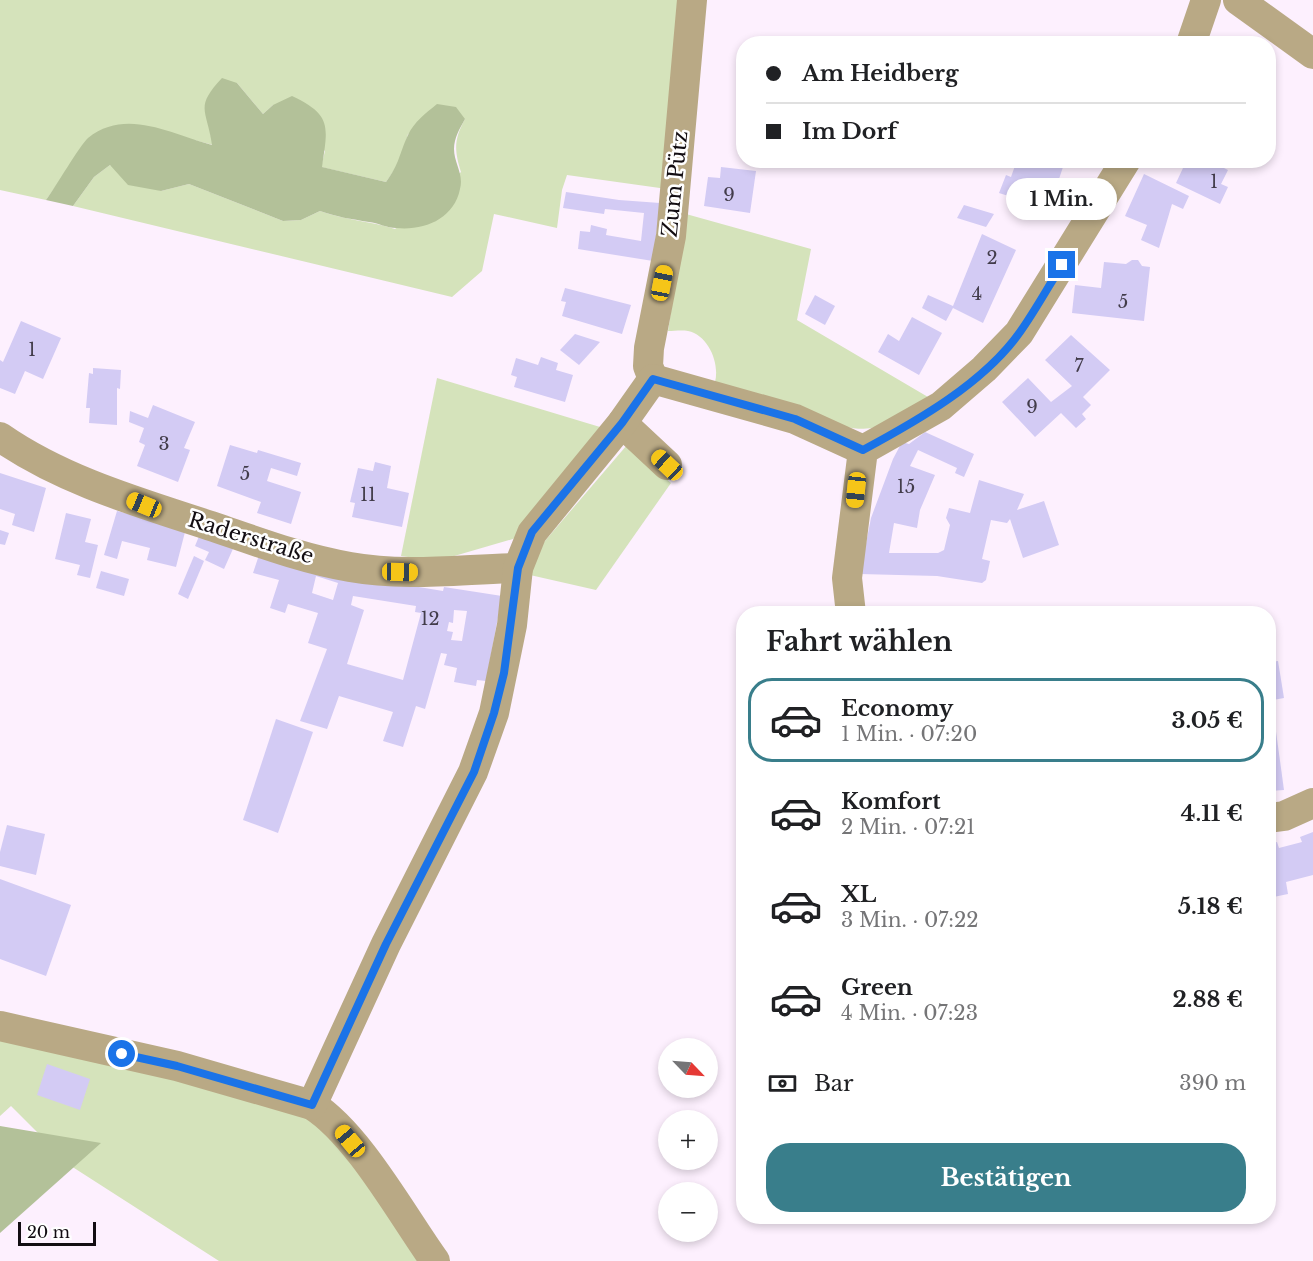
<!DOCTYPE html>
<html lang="de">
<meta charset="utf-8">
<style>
body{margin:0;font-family:"Libre Baskerville",serif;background:#f6f6f6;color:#202124;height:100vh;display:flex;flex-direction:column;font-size:22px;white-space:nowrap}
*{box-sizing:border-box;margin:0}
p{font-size:20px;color:#757577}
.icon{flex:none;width:33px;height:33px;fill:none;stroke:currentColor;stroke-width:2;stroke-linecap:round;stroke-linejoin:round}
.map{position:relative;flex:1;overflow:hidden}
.side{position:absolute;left:736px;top:606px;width:540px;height:618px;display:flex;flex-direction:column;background:#fff;border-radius:24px;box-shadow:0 3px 9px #0003}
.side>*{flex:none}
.hud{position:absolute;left:736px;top:36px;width:540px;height:132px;border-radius:24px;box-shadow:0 3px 9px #0003;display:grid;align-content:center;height:132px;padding:0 30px;background:#fff}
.needle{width:39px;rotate:115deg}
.fabs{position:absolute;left:658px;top:1038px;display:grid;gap:12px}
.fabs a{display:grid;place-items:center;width:60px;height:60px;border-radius:50%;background:#fff;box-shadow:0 3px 9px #0003;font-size:30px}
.scale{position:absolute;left:18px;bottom:15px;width:78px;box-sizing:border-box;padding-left:6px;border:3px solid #120d12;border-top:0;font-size:16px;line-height:21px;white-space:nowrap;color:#120d12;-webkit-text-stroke:4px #fff;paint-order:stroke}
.end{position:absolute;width:27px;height:27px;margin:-14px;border:8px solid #1a73e8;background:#fff;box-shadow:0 0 0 3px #fff}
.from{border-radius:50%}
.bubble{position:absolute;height:42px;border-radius:21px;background:#fff;box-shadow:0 3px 9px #0003;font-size:20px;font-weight:700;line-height:42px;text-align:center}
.car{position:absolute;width:18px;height:36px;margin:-18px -9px;border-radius:8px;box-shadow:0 0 4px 2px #0007;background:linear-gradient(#f5c518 24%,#345 0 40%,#f5c518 0 76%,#345 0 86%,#f5c518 0)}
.hud b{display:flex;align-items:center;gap:21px;height:57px;font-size:22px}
.hud b+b{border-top:2px solid #e0e0e0}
.hud i{width:15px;height:15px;background:#202124}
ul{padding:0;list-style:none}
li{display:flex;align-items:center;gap:18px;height:84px;margin:0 12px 9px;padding:0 18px;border:3px solid transparent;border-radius:24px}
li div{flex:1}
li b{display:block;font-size:22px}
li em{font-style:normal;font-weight:700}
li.current{border-color:#397e8b}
li>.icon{width:54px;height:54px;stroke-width:1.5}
h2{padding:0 30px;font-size:27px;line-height:72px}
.pay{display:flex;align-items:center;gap:15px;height:66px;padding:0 30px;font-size:22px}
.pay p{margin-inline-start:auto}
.cta{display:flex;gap:12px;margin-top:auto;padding:12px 30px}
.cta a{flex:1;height:69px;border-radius:24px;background:#397e8b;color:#fff;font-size:24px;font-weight:700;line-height:69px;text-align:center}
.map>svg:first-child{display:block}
.green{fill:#d5e3bb}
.forest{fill:#b3c199}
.building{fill:#d3cbf4;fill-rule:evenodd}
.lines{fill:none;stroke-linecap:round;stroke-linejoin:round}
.minor{stroke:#b9a985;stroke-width:30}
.route{stroke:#1a73e8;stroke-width:8}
.labels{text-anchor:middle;stroke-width:5;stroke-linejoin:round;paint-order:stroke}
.number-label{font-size:18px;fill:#423c4a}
.street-label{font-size:21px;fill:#120d12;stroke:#fff}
</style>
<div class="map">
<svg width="1313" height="1261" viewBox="0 0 1313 1261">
<rect width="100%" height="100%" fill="#fdf0fe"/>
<g class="green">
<path d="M 0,0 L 682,0 L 667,189 L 567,175 L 562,190 L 557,228 L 494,214 L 482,271 L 452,297 L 73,206 L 94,177 L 110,165 L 161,191 L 189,184 L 283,221 L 301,220 L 320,211 C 345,220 370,221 395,229 L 461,172 C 454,150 454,139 465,119 L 408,134 L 401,160 L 386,182 L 321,167 L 325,151 L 273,105 L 263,114 L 237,83 L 210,132 L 213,145 L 194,140 L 66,172 L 46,200 L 0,190 Z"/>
<path d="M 686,214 L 811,249 L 797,320 L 928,397 C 911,407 893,420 875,427 C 846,438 747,393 715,382 C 720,363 708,335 688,331 C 682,330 674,331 668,331 Z"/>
<polygon points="437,378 610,430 537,520 513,539 437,561 401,556"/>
<polygon points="627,445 671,483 596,590 530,575 544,542"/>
<polygon points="0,1024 310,1118 346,1149 430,1261 219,1261 71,1166 11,1106 0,1116"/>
</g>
<g class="forest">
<path d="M 222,78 L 237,83 L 263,114 L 273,105 L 292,96 C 332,115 328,126 322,167 L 386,182 C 400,163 399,154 408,135 C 414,122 426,113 437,104 L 456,107 L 465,119 C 460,128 454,138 454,149 C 454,163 464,174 460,189 C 454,219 424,231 396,228 C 387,228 378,223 369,222 C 351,219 337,217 320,211 L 301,220 L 283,221 L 189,184 L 161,191 L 128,185 L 110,165 L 94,177 L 73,206 L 46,200 C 55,188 80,145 88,138 C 127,107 172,135 212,145 C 207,109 194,108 222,78 Z"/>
<polygon points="0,1126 101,1143 0,1233"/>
</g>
<g class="building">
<polygon points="1017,160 1043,160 1063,167 1049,209 999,193 1006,175 1011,177"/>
<polygon points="1173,160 1221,160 1218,165 1228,170 1221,184 1228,187 1220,204 1176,183 1183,168 1172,163"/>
<polygon points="721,167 756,171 750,213 704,206 708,177 720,178"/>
<polygon points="1144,174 1189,196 1183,209 1172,204 1159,248 1141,240 1147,225 1125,216"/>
<polygon points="566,192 619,200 660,203 653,261 578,249 580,231 590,232 591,225 607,229 606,235 641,241 644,213 605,209 604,214 563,208"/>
<polygon points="964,205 994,214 986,227 957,218"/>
<polygon points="982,234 1016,250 983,323 953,308 946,321 922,308 928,295 953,306"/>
<polygon points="1132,260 1138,260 1142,266 1150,267 1144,321 1072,313 1075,285 1101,288 1104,262 1126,264"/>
<polygon points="565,288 631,305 622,334 562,316 566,302 561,301"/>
<polygon points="815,295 835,306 825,325 805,314"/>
<polygon points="912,317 942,333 919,375 878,352 888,334 899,341"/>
<polygon points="21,321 61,338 43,379 25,371 15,394 0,388 0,360 3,362"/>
<polygon points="575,334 600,342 579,365 560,350"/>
<polygon points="1071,335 1110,370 1083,397 1091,405 1082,414 1086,419 1076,428 1061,413 1035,437 1002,402 1028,378 1051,402 1072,386 1045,360"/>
<polygon points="541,357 558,363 556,370 573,375 565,402 514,387 517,377 511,375 516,358 538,365"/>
<polygon points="93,368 121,370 120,389 117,388 117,425 89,423 90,408 86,408 89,373 93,374"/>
<polygon points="153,405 195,422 184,448 190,450 178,482 137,466 145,445 139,442 144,428 129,422 130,411 148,418"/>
<polygon points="925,432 974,454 964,477 955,473 957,468 918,450 910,466 935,475 920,510 917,528 894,523 889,553 938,553 944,550 950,525 946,518 949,508 970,513 979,480 1024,494 1017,510 1044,501 1059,545 1023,558 1010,519 1007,523 991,520 982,559 990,561 986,580 982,583 937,576 860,574 871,518 893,459 902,442 909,444"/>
<polygon points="230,445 257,453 258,450 301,463 297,476 271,468 267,481 301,492 291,524 257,513 261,502 217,486"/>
<polygon points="375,462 391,466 387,488 409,493 402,527 352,517 355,503 350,502 358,468 373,471"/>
<polygon points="0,473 46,488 34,532 12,525 15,514 0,509"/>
<polygon points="117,511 158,521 185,532 176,567 147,560 150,548 122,541 117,559 104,555"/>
<polygon points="66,513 91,519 85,542 98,545 90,578 77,575 80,565 55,559"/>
<polygon points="202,529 236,542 224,569 205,560 209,552 195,546"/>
<polygon points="0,530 9,533 5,545 0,544"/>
<path d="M 260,552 L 340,574 L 443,591 L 444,587 L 502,596 L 486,681 L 477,680 L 476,686 L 454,682 L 457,668 L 444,665 L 447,654 L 441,653 L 425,709 L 416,706 L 403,747 L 383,741 L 393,712 L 339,696 L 327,729 L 300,721 L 327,649 L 308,643 L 318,613 L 288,604 L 285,613 L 270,608 L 279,580 L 253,573 ZM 316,576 L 338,583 L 333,600 L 312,593 ZM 353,596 L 416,606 L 415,612 L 421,613 L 403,680 L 347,664 L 364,610 L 351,605 ZM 454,610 L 467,611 L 462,641 L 451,640 L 453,632 L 447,631 L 449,622 L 453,623 Z"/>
<polygon points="194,556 204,561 188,599 178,594"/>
<polygon points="101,571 129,579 124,596 96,588"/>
<polygon points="1278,661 1284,698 1273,700 1269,662"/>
<polygon points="1274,717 1284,790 1269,791 1269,718"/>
<polygon points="276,719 313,732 278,833 243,820"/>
<polygon points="7,825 45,834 36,875 0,866 0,852"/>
<polygon points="1313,832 1313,875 1286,882 1288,894 1269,898 1269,844 1277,842 1279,848 1302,842 1300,837"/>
<polygon points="0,879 71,905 46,976 0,959"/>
<polygon points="47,1064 90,1079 80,1110 37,1095"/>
</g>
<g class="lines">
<g class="minor">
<polyline points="1238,0 1313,54"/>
<polyline points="1191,44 1206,0"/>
<polyline points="653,379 648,366 649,348 671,236 692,0"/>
<polyline points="653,379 795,419 863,450"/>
<polyline points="622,423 667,465"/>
<path d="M 0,437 C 63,481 141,503 214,527 C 258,542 303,559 350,567 C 406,577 462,569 518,568"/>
<polyline points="851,614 847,578 863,450 941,406 984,369 1019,333 1126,160"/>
<polyline points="1269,818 1284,816 1313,803"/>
<path d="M 0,1026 L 177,1066 L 312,1105 C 358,1134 402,1215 435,1261"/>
<polyline points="312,1105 386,944 473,772 494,713 512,625 518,568 532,533 622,423 653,379"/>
</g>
</g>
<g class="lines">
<path class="route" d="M 122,1054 L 177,1066 L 312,1105 L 386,944 L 474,772 L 494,713 L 504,673 L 518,568 L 532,532 L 622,423 L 653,379 L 795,419 L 863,450 C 917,421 984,383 1020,332 C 1035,311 1048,287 1062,265"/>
</g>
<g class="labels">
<g class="number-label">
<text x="1214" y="188">1</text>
<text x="729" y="201">9</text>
<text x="992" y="264">2</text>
<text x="977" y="300">4</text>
<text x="1123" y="308">5</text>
<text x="32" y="356">1</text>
<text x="1079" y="372">7</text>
<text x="1032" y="413">9</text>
<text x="164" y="450">3</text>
<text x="245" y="480">5</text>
<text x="906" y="493">15</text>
<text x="368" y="501">11</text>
<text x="430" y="625">12</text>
</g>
<g class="street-label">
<text transform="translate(675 184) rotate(-84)" y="7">Zum Pütz</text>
<text transform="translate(251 538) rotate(17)" y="7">Raderstraße</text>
</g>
</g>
</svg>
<div class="fabs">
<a><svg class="needle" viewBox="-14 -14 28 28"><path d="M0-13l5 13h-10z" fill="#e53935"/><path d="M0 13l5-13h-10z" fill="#757577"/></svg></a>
<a>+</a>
<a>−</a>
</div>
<div class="scale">20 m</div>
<i class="end from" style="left:122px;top:1054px"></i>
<i class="end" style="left:1062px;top:265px"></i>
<div class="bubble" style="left:1006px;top:178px;width:111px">1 Min.</div>
<i class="car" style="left:662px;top:283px;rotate:11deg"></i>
<i class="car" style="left:667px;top:465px;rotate:313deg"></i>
<i class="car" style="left:856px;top:490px;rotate:186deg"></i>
<i class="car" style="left:144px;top:505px;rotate:292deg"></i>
<i class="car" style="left:400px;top:572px;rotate:91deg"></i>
<i class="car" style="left:350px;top:1141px;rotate:320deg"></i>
<div class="hud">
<b><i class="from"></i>Am Heidberg</b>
<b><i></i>Im Dorf</b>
</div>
<section class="side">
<h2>Fahrt wählen</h2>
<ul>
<li class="current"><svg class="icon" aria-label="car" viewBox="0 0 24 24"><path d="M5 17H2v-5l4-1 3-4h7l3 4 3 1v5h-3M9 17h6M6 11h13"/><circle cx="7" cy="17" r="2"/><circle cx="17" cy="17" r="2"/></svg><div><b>Economy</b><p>1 Min. · 07:20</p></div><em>3.05 €</em></li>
<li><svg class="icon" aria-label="car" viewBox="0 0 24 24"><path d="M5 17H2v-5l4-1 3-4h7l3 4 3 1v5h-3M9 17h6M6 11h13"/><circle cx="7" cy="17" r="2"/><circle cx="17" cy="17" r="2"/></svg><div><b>Komfort</b><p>2 Min. · 07:21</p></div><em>4.11 €</em></li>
<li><svg class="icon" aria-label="car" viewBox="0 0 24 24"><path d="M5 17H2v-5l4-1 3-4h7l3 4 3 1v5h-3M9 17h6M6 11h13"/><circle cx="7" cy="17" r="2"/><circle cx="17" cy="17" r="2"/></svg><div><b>XL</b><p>3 Min. · 07:22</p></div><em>5.18 €</em></li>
<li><svg class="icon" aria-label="car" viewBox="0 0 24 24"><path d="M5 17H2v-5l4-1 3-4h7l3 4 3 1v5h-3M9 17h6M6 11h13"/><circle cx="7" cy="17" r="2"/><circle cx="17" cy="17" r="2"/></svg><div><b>Green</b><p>4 Min. · 07:23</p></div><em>2.88 €</em></li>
</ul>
<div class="pay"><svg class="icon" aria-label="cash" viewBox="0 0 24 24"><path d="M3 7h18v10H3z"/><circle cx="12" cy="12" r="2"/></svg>Bar<p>390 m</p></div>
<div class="cta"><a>Bestätigen</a></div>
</section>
</div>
